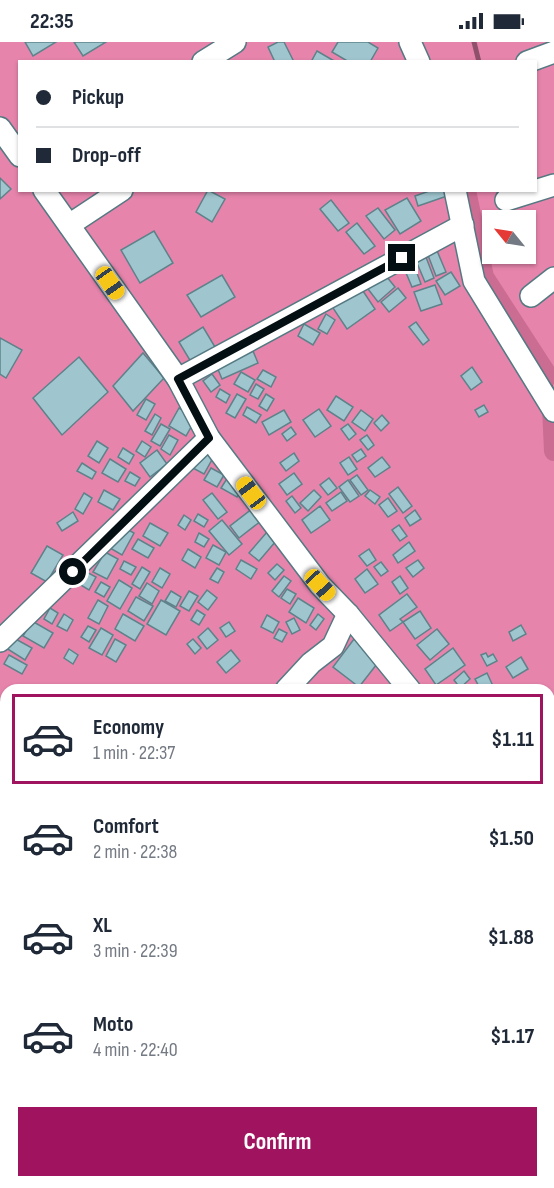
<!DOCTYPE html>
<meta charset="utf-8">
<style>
body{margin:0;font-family:"Sofia Sans Condensed",sans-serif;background:#f2f2f3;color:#1f2937;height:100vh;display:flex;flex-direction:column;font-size:22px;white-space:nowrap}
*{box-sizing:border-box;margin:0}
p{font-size:20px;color:#747a83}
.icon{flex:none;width:33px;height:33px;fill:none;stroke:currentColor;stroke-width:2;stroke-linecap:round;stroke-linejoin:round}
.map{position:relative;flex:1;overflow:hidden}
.side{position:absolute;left:0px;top:642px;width:555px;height:504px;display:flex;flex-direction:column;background:#fff;border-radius:18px 18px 0 0;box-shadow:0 2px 4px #0004}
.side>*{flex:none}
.top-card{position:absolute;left:18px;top:18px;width:519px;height:132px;border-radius:0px;box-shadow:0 2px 4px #0004;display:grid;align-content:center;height:132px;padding:0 18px;background:#fff}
.needle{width:39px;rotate:300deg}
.tools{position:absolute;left:482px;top:168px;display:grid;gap:12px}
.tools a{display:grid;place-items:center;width:54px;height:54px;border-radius:0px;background:#fff;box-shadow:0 2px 4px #0004;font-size:30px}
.end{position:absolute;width:27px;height:27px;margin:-14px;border:8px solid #030f12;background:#fff;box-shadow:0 0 0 3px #fff}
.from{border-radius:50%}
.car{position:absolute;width:18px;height:36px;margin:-18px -9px;border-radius:8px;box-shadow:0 0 4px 2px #0007;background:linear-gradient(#f5c518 24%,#345 0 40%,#f5c518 0 76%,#345 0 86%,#f5c518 0)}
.top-card b{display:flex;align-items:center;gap:21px;height:57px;font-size:22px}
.top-card b+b{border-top:2px solid #e0e1e3}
.top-card i{width:15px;height:15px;background:#1f2937}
ul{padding:10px 0 0;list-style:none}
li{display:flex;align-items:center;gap:18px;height:90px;margin:0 12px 9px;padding:0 6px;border:3px solid transparent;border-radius:0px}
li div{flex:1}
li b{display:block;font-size:22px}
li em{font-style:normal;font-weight:700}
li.active{border-color:#a0145f}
li>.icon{width:54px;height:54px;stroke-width:1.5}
.button{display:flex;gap:12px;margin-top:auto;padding:12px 18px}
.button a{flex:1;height:69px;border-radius:0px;background:#a0145f;color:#fff;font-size:24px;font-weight:700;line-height:69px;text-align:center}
.status{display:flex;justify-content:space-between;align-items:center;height:42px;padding:0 30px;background:#fff;direction:ltr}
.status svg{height:16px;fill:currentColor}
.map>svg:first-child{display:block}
.forest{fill:#e684ac;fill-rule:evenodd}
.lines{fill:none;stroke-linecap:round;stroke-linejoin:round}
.stream{stroke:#8f506c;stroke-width:5}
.canal{stroke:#cb6c93;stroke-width:20}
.building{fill:#9fc5ce;stroke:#5d828a;stroke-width:1.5}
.minor-casing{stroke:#557982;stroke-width:24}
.minor{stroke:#fff;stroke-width:21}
.route{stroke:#030f12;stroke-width:8}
</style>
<div class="status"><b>22:35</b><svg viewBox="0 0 49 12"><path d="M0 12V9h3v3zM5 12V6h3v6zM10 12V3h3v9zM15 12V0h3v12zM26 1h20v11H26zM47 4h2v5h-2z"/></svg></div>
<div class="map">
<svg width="554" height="1146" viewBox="0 0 554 1146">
<rect width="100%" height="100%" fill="#c4ebf4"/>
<path class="forest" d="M 0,0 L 554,0 L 554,1146 L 0,1146 L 0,981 L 6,976 L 6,1140 L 549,1140 L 549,648 L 6,648 L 6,826 L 0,819 ZM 20,20 L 536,20 L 536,148 L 20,148 ZM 492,178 L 525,178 L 525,212 L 492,212 Z"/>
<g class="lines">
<g class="stream">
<polyline points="474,0 479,20"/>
<polyline points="548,334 552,350"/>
</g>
<g class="canal">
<polyline points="466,148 484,235 548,334"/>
<polyline points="552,365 554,409"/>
</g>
</g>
<g class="building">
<polygon points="25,0 56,0 33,14"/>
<polygon points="74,0 106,0 83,14"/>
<polygon points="278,0 284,0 294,20 275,20 268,5"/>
<polygon points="338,0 368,0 378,6 370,20 349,20 332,10"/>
<polygon points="317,9 336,20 311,20"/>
<polygon points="0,136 11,147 0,157"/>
<polygon points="208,148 225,157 212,180 196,170"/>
<polygon points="432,148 445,148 447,154 418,164 415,154"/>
<polygon points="407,156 421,179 400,192 385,168"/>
<polygon points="331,158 349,181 338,189 320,167"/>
<polygon points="378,166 395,188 384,197 366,174"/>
<polygon points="357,181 375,204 364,212 346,190"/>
<polygon points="154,189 173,221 140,241 121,208"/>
<polygon points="435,204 446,230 436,234 426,208"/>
<polygon points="424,210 434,236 425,240 414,214"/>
<polygon points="411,215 421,242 412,245 401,219"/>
<polygon points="382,229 395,245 378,260 365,243"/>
<polygon points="451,230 460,244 445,253 436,239"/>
<polygon points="222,233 235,255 201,275 187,253"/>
<polygon points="359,243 375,267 347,287 331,263"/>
<polygon points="435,243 442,262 421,269 414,250"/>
<polygon points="398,246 406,256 389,270 381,260"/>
<polygon points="326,272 335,278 327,292 318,287"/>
<polygon points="416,280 429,298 423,303 409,285"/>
<polygon points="304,282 320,291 313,303 298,294"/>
<polygon points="203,285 218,310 194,325 179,300"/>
<polygon points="0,296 22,308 6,336 0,332"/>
<polygon points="253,309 258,321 222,337 217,325"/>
<polygon points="143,311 164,336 133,369 113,344"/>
<polygon points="79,315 108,350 62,393 33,356"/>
<polygon points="472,325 482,340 471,348 461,334"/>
<polygon points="263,328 276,335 271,345 257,337"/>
<polygon points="241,330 255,338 248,350 234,342"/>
<polygon points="212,332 220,343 211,350 203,339"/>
<polygon points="256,342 264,347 258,357 250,353"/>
<polygon points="220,347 230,353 226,361 216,355"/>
<polygon points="237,352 246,357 235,376 226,371"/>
<polygon points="266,352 274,357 267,369 259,364"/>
<polygon points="336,354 353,365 344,379 327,368"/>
<polygon points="146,357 155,362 146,378 137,373"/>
<polygon points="484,363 488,370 479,375 475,368"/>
<polygon points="247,365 261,373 256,381 243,373"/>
<polygon points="179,366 196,376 186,394 169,384"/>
<polygon points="319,367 331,384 315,395 303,378"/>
<polygon points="284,368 291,380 269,393 262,380"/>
<polygon points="361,368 373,377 365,389 352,380"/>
<polygon points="155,372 161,376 152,393 145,389"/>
<polygon points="382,373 389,381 381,389 374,381"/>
<polygon points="161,382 170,387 160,404 151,399"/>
<polygon points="348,382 356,392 349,398 341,387"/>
<polygon points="291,385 296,392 287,399 282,392"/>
<polygon points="169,393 178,398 170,413 161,407"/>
<polygon points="367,393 374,403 368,408 360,398"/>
<polygon points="97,399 108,406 99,421 88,414"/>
<polygon points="142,399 151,405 145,415 136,409"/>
<polygon points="123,406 134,413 129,422 118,415"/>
<polygon points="202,407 214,414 204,432 191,425"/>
<polygon points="361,407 366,414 357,420 352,413"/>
<polygon points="157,408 167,422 150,435 140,421"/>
<polygon points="294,411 299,419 286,429 280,421"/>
<polygon points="349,415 357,427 348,433 340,421"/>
<polygon points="382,415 390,425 375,435 368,426"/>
<polygon points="110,417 126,427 118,440 102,431"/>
<polygon points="82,421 96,430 92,437 77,429"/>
<polygon points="211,426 224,433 217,445 204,438"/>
<polygon points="130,430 140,436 135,444 125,439"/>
<polygon points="294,431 302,442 287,453 279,442"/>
<polygon points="357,433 368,448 361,453 350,438"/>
<polygon points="228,435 243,444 237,455 221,446"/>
<polygon points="329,436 337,446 328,453 320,443"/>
<polygon points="348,438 359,454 350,460 339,445"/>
<polygon points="398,445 412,464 403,471 389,452"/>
<polygon points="104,448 120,457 113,468 98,460"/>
<polygon points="314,448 321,455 308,469 300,461"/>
<polygon points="370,448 380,455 375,462 365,454"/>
<polygon points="341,450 347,459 332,469 326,461"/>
<polygon points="84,451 92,456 83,472 75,467"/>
<polygon points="212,451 227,470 218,477 203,458"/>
<polygon points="292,454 301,466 295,471 286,459"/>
<polygon points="388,456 397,469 388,475 379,463"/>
<polygon points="257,463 266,475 239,496 230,484"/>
<polygon points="320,464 330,478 311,491 302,478"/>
<polygon points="415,468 421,477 410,484 405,476"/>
<polygon points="73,470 78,479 62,489 57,481"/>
<polygon points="198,472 208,478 204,485 194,479"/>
<polygon points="184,473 191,478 185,488 178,483"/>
<polygon points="222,478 242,502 229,513 209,489"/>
<polygon points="150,481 168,491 160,504 143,494"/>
<polygon points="399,483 407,494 400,499 392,488"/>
<polygon points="123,485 134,491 122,513 110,506"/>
<polygon points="267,490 276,499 259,519 249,511"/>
<polygon points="199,491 209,497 204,505 195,500"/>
<polygon points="138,497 154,506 148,516 132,507"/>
<polygon points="409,500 415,509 398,521 393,513"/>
<polygon points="213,503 226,510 219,523 206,516"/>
<polygon points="47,504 63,513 47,540 31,531"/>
<polygon points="188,507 201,515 195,526 182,518"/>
<polygon points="369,507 376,518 367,524 359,514"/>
<polygon points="105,510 118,517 107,537 93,530"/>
<polygon points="241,518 257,527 251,537 236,527"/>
<polygon points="418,518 424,526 413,535 406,526"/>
<polygon points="124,519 136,525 131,533 120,527"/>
<polygon points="381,520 388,529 381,534 374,525"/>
<polygon points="277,522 284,528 275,538 268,531"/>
<polygon points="142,525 150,530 140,547 132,542"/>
<polygon points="160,526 170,532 162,546 152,540"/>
<polygon points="217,526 224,530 218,541 210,537"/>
<polygon points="81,527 96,535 89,548 74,539"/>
<polygon points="367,527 378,542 365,551 355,537"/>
<polygon points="284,534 291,539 279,555 272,549"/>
<polygon points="400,534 408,546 400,552 392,540"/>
<polygon points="119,538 132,546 120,567 107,559"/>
<polygon points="101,540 110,545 104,555 95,550"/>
<polygon points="147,541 159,549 152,562 139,554"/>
<polygon points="287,547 296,552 290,562 281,556"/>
<polygon points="207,548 217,556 208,568 198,560"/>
<polygon points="171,549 181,555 176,565 165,559"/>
<polygon points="189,549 198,554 189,569 180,564"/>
<polygon points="407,552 417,565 400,577 403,580 390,589 379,573"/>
<polygon points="136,555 153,564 144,579 128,569"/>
<polygon points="298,556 314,566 306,581 289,570"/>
<polygon points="98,558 108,564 99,582 88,576"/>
<polygon points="161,558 180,569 166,593 147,582"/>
<polygon points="50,566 58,571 52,582 44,577"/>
<polygon points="197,568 205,573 199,583 191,578"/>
<polygon points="420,569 431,586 415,597 403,580"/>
<polygon points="64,572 73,578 67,589 57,584"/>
<polygon points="123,572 144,584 135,599 115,587"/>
<polygon points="318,572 324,577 316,588 310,583"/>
<polygon points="267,573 279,580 273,591 261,585"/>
<polygon points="294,576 300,588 292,592 286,580"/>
<polygon points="32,579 53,591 44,606 23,594"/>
<polygon points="229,580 235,589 226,595 220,586"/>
<polygon points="521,583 526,592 513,599 509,590"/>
<polygon points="88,584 96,588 89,600 81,595"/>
<polygon points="101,586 113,593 102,613 89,606"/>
<polygon points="208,586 218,598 207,607 198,595"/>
<polygon points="279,587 287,591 282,600 274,596"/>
<polygon points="437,587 449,602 430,618 417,603"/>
<polygon points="12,595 32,606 25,618 6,606"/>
<polygon points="115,597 126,603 116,620 106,614"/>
<polygon points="193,597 201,606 195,612 187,602"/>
<polygon points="354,597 380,618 359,645 333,625"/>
<polygon points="453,606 465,623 436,643 425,627"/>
<polygon points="69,607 78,613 73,622 64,616"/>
<polygon points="231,608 240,619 226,631 217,620"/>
<polygon points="486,611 488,615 493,612 497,619 487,624 481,613"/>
<polygon points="9,613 27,623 22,632 4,622"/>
<polygon points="521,615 528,627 513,636 506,625"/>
<polygon points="464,629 470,637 460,646 454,638"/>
<polygon points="487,631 493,644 481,648 475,637"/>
<polygon points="554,824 554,858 549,850 549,828"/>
<polygon points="4,983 6,986 6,1022 0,1014 0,986"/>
<polygon points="551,997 554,999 554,1029 551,1027 549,1029"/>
<polygon points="485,1140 529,1140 533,1143 531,1146 487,1146 483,1143"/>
</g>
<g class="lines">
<g class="minor-casing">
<g id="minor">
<polyline points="410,0 419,20"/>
<polyline points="203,20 235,0"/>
<polyline points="527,20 554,10"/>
<polyline points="0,86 20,114"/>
<polyline points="44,148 178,337 209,396 320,543 348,572 410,648"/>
<polyline points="455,148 474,239 554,369"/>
<polyline points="506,158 554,143"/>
<polyline points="69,183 122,148"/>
<polyline points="531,254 554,236"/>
<polyline points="178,337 463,183"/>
<polyline points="0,599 209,396"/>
<polyline points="286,648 311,621 333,604 348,572"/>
<polyline points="549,773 554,769"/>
<polyline points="0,821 6,828"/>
<polyline points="549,888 554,893"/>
<polyline points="0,970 6,964"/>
<polyline points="549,985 554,980"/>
<polyline points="542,1146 549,1140"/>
</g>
</g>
<use href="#minor" class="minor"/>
</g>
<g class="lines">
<polyline class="route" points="73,530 209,396 178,337 402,216"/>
</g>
</svg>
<div class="tools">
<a><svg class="needle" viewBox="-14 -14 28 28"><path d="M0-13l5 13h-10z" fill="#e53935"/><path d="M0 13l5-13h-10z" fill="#747a83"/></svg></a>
</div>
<i class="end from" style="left:73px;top:530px"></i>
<i class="end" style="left:402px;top:216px"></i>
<i class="car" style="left:110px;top:241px;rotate:145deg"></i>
<i class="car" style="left:251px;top:451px;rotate:323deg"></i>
<i class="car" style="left:320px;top:543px;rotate:137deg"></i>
<div class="top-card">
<b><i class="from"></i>Pickup</b>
<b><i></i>Drop-off</b>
</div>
<section class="side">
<ul>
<li class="active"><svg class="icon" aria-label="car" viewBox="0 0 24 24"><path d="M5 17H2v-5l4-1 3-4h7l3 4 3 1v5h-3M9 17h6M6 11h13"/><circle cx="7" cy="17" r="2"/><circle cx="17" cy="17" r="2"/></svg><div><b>Economy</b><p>1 min · 22:37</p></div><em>$1.11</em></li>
<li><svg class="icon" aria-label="car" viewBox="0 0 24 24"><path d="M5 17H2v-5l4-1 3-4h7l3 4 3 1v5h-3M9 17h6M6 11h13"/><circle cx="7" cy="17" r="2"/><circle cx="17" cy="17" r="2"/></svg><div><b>Comfort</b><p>2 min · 22:38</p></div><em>$1.50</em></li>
<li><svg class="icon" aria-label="car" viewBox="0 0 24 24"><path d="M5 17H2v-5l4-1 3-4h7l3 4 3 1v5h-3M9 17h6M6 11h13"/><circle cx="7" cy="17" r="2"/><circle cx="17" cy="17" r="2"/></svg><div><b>XL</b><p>3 min · 22:39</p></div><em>$1.88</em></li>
<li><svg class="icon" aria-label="car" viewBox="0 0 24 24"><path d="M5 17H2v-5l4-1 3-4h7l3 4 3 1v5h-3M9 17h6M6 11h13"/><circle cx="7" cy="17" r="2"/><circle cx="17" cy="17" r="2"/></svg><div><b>Moto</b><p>4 min · 22:40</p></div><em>$1.17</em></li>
</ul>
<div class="button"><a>Confirm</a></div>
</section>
</div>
